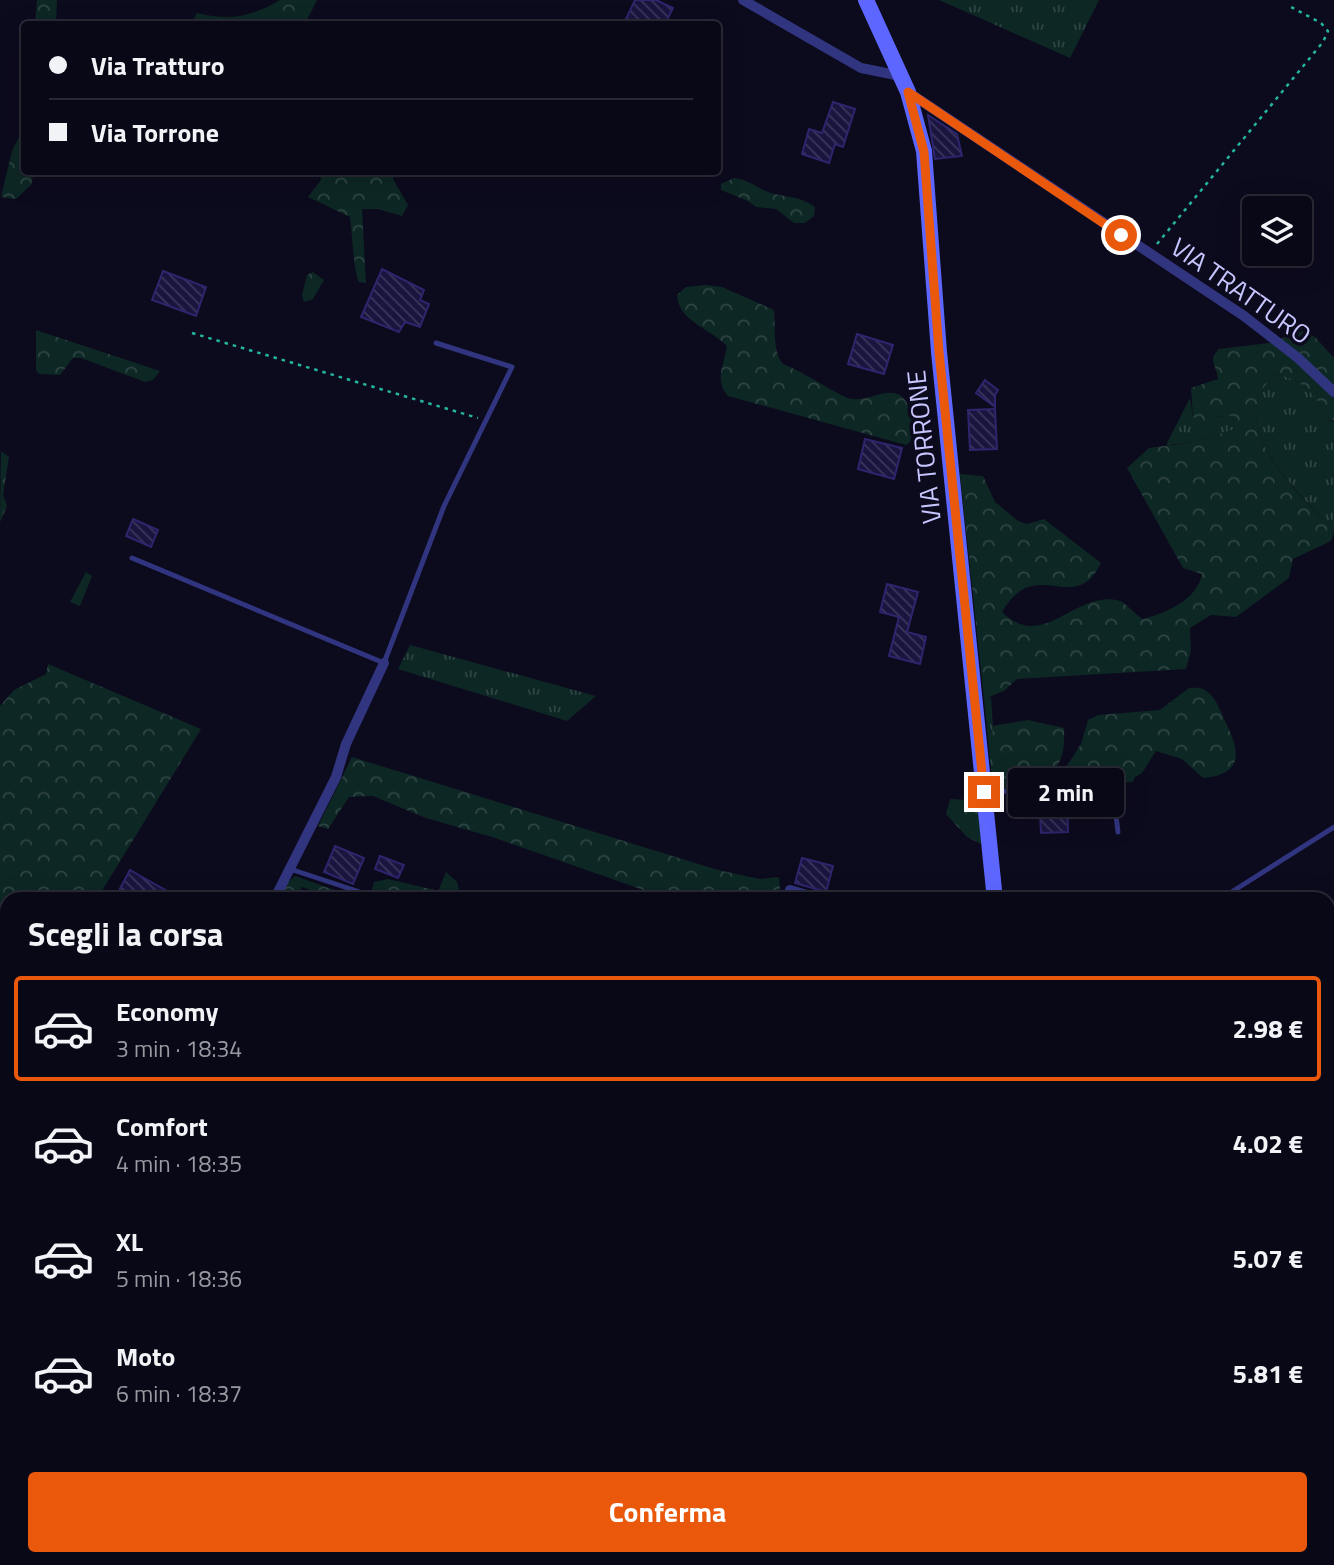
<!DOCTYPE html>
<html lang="it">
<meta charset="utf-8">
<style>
body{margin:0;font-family:"Titillium Web",sans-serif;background:#12111f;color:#f1f3f6;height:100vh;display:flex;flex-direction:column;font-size:26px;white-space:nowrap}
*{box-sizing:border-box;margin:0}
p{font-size:23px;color:#999aa1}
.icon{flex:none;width:38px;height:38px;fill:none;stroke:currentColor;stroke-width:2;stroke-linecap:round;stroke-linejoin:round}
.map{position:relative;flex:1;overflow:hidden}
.side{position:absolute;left:0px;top:892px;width:1335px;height:674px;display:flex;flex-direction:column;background:#090816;border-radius:21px 21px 0 0;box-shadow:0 7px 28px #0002,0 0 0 2px #292935}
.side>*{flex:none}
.top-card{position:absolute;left:21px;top:21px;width:700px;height:154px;border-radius:7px;box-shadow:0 7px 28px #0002,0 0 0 2px #292935;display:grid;align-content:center;height:154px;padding:0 28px;background:#090816}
.tools{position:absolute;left:1242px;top:196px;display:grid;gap:14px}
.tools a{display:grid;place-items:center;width:70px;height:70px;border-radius:7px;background:#090816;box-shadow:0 7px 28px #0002,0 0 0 2px #292935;font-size:35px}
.end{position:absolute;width:32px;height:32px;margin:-16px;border:9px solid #ea580c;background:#fff;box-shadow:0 0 0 4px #fff}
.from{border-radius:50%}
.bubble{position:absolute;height:49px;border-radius:7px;background:#090816;box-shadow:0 7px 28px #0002,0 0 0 2px #292935;font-size:23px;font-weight:700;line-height:49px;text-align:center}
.top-card b{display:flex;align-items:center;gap:24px;height:66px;font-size:26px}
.top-card b+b{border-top:2px solid #292935}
.top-card i{width:18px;height:18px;background:#f1f3f6}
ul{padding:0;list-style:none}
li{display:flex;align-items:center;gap:21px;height:105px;margin:0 14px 10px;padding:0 14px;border:4px solid transparent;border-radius:7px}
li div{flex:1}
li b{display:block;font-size:26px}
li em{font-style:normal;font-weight:700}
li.selected{border-color:#ea580c}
li>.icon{width:63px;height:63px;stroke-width:1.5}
h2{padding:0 28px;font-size:32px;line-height:84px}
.button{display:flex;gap:14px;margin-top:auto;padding:14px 28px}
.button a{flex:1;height:80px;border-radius:7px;background:#ea580c;color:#fff;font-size:28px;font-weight:700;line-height:80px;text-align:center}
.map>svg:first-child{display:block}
.grass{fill:url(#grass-tufts)}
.forest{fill:url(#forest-crowns)}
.green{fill:#0d2724}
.building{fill:url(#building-back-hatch);stroke:#2d256d;stroke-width:2}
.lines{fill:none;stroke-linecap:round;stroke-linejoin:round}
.path{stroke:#24b59f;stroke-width:2.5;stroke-dasharray:3.5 5;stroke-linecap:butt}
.lane{stroke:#31357f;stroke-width:5}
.street{stroke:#31357f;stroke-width:10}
.secondary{stroke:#5d67ff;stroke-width:16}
.route{stroke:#ea580c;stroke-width:9}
.labels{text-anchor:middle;stroke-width:7;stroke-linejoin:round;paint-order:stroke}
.street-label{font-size:26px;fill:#c7c6ff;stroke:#0c0a1d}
</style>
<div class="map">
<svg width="1334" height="1565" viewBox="0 0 1334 1565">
<defs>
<pattern id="grass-tufts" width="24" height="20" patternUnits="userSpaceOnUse" patternTransform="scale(1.75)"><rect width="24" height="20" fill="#0d2724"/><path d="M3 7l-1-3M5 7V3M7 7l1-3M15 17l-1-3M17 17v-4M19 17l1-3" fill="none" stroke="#2f4545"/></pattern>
<pattern id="forest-crowns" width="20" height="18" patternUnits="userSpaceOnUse" patternTransform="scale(1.75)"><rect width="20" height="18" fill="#0d2724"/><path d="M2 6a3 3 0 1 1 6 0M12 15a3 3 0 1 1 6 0" fill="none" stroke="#2f4545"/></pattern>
<pattern id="building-back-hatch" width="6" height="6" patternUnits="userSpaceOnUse" patternTransform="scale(1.75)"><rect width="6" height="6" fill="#1a153f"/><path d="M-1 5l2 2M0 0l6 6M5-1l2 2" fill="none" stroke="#3a365c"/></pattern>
</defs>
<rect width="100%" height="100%" fill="#0c0a1d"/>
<g class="grass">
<polygon points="939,0 1099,0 1070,58"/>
<path d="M 1276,374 C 1299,378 1320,395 1326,419 L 1334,422 L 1334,531 C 1300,493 1218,423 1276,374 Z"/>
<polygon points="1190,398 1193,417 1232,416 1235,429 1194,442 1166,445"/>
<polygon points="86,572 92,576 80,606 70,602"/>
<polygon points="410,645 596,696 567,721 398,669"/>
<polygon points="991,697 997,785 1075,778 1135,777 1133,782 993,789 984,699"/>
<polygon points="446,872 457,882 461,899 435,899"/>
<polygon points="7,1004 7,1097 0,1097 0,1011"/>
<polygon points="0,1367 7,1375 7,1428 0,1436"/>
</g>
<g class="forest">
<polygon points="37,0 57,0 56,24 35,24"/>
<path d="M 280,0 L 317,0 L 305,24 L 191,24 L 197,13 C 229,21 252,17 280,0 Z"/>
<polygon points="24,127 24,172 34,172 31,185 16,199 1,197 12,151"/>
<path d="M 320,172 L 394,172 L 393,179 L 408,205 L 402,216 L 378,209 L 362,209 L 366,283 L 359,282 C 354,275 352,231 350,217 L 308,197 L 321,180 Z"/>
<path d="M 734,178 C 748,179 758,189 771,193 C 788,198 800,196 815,207 L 814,216 L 805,223 L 794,223 L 776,209 L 756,207 L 748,201 L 721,190 L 721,184 Z"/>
<polygon points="313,272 324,280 313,299 304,302 302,295 307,275"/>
<path d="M 705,285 L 722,287 L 774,310 C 776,328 772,350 783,364 C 805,373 823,386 845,397 C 867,407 895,377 908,405 C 914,418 914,429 910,442 L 906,445 L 728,396 C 714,380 724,365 727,346 C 711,329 678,321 677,295 L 686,287 Z"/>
<polygon points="36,330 160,371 153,380 145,382 81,358 73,358 60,375 39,374 36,370"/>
<path d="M 1302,331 L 1315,337 L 1334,358 L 1334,421 L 1326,419 C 1320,396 1300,378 1276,374 C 1218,423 1300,494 1334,531 L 1331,541 L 1293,559 L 1289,578 L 1236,617 L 1211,615 L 1190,628 L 1191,650 L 1186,669 L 1017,679 L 1004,691 L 984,699 L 960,474 L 983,476 L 995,502 L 1018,521 L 1027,524 L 1044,519 L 1101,563 C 1074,618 1036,553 1002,612 C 1043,652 1073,592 1117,600 C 1126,602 1134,614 1143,619 C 1166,613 1197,600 1202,574 L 1183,568 L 1127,468 L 1149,448 L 1194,442 L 1235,429 L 1232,416 L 1219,416 L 1207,424 L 1193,417 L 1191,388 L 1218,379 C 1217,366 1207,360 1219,349 L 1269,343 Z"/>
<polygon points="1,451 9,457 3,495 7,506 0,522"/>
<polygon points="48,664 201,729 97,899 7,900 7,916 0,912 0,706 14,690 46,674"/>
<path d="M 1189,688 C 1194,688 1200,687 1205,690 C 1216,697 1220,710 1225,721 C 1240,751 1245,774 1203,778 L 1182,759 L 1156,751 L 1142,773 L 1135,777 L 1075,778 L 1066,767 L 1081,744 L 1088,720 L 1098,715 L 1160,710 Z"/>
<path d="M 1028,720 L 1064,728 C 1067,779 1041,783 996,786 L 992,726 Z"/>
<polygon points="352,757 718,870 760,879 779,877 781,899 669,899 492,837 426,818 373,796 349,797 328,829 318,826"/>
<polygon points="980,796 987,847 967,837 946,814 950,799 966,800"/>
<polygon points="295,876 360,899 334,899 302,887 295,899 279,900 288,882"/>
<polygon points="388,879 439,891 435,899 376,894 372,889 374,882"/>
<polygon points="113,1559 204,1559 219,1565 110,1565"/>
</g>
<g class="green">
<polygon points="1334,1488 1334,1565 1234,1565 1239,1559 1328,1559 1328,1491"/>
<polygon points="804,1559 863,1559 863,1565 806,1565"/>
</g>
<g class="building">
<polygon points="635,0 656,0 673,8 665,24 636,24 626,19"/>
<polygon points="833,102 855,109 843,147 835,144 829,163 802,154 809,129 822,133"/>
<polygon points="928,115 957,134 962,156 935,159"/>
<polygon points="382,269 424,290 420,300 429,304 420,327 405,322 399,332 361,317"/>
<polygon points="163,271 206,287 196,316 152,300"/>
<polygon points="857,334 893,345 884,374 848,364"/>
<polygon points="985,380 998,390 995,395 995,407 976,393"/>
<polygon points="995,409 997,449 970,450 968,410"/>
<polygon points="865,439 902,448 894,479 858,469"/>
<polygon points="133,519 158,530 151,547 126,536"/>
<polygon points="887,584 918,592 907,632 926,637 920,664 889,656 899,617 880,612"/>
<polygon points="1067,794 1068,832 1041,833 1039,795"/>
<polygon points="335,846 364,858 353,884 324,872"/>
<polygon points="380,856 404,865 398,878 375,869"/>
<polygon points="802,858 833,866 826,892 795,883"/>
<polygon points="130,870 183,900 114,900"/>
</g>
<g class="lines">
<g class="path">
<polyline points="1157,244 1323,42 1328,31 1321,23 1291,7"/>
<polyline points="192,333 478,418"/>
<polyline points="0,1100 7,1100"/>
<polyline points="573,1565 578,1559"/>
</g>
<g class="lane">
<polyline points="132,558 384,663 444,506 512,367 436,343"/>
<polyline points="987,792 1102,787 1114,800 1118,832"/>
<polyline points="290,869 372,896"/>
<polyline points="1219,900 1334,827"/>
</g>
<g class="street">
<polyline points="743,0 861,68 901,76"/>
<polyline points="908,92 1244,316 1298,358 1334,392"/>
<polyline points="790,890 824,900"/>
<polyline points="274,900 336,777 346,744 384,663"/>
<polyline points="0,916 7,920"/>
<polyline points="1328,1280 1334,1280"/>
<polyline points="1040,1559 1052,1565"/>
</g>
<g class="secondary">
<polyline points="866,0 908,92 924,151 939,352 995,900"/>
<polyline points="1210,1565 1216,1559"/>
</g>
</g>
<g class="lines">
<polyline class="route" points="984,792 939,352 924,152 908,92 1121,235"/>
</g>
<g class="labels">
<g class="street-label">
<text transform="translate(1241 291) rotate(35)" y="9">VIA TRATTURO</text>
<text transform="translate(924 447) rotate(-96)" y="9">VIA TORRONE</text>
</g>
</g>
</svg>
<div class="tools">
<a><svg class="icon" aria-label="layers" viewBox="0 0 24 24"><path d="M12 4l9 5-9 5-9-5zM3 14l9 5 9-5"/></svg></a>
</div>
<i class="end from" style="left:1121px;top:235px"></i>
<i class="end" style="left:984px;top:792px"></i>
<div class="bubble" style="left:1008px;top:768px;width:116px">2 min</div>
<div class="top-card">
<b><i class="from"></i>Via Tratturo</b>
<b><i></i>Via Torrone</b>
</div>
<section class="side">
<h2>Scegli la corsa</h2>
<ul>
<li class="selected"><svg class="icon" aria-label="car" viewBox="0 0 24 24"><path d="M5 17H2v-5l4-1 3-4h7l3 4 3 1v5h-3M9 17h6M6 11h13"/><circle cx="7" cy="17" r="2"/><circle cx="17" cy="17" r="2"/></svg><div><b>Economy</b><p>3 min · 18:34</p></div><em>2.98 €</em></li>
<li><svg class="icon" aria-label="car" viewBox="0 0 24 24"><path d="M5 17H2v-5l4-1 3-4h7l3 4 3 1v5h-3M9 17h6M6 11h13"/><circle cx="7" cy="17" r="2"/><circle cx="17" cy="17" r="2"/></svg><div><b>Comfort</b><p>4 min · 18:35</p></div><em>4.02 €</em></li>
<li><svg class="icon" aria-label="car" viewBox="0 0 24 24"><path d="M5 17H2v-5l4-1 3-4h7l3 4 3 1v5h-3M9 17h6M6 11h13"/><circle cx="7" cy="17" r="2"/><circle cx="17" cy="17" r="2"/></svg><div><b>XL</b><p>5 min · 18:36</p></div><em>5.07 €</em></li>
<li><svg class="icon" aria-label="car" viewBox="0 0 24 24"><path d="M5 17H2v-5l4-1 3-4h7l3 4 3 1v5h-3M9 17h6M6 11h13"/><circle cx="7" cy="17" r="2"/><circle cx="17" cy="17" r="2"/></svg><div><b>Moto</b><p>6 min · 18:37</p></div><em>5.81 €</em></li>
</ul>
<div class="button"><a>Conferma</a></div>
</section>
</div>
